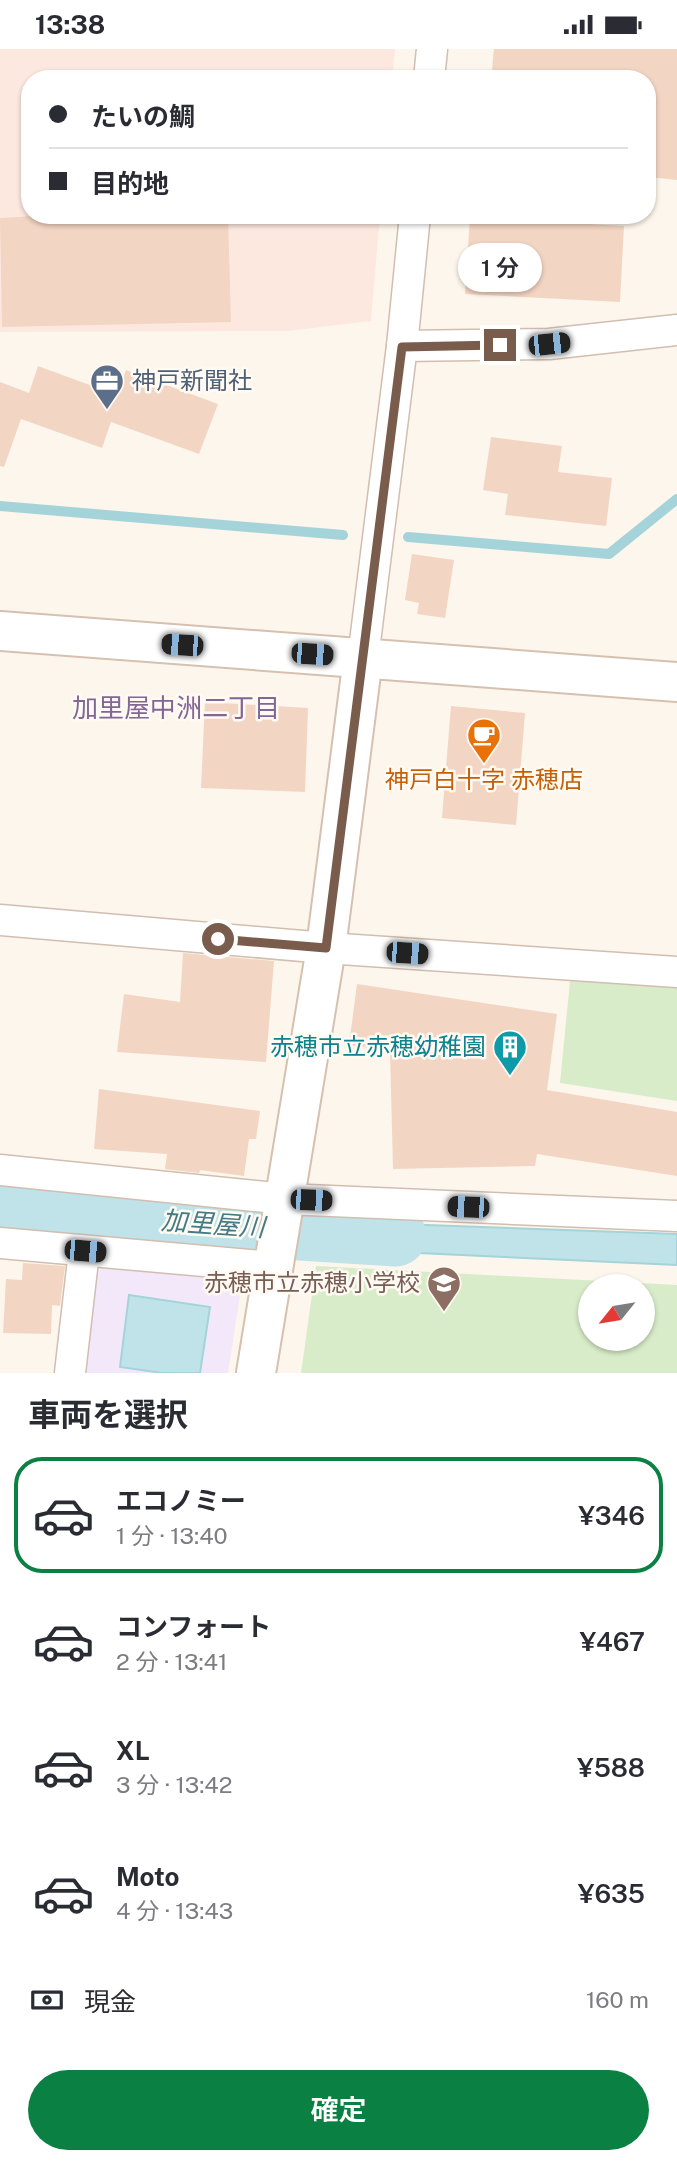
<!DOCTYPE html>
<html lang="ja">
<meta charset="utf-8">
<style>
body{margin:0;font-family:"Public Sans","Noto Sans JP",sans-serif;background:#f2f2f3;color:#2b2b33;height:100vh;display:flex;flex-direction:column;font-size:26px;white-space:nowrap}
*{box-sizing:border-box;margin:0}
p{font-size:23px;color:#7c7c81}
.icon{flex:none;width:38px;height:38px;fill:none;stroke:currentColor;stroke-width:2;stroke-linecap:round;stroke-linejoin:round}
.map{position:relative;height:1324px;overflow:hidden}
.details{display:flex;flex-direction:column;background:#fff;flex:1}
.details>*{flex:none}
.banner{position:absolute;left:21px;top:21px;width:635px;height:154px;border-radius:28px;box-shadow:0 2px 5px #0004;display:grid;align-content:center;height:154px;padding:0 28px;background:#fff}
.needle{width:46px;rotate:240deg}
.controls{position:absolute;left:578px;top:1225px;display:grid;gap:14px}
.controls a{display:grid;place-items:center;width:77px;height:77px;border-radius:50%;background:#fff;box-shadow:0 2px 5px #0004;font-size:35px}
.end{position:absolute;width:32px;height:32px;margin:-16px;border:9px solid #7a5c4d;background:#fff;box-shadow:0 0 0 4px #fff}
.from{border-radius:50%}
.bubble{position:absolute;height:49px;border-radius:24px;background:#fff;box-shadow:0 2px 5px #0004;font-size:23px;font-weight:600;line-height:49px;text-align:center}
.car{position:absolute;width:21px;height:42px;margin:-21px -10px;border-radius:9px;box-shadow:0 0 5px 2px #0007;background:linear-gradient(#222 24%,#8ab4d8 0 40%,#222 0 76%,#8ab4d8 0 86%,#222 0)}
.banner b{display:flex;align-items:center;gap:24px;height:66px;font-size:26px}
.banner b+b{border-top:2px solid #e1e1e2}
.banner i{width:18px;height:18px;background:#2b2b33}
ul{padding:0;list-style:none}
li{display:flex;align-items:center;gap:21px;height:116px;margin:0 14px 10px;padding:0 14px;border:4px solid transparent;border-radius:28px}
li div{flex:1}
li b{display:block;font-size:26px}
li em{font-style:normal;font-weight:600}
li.current{border-color:#0b8043}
li>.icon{width:63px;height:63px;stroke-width:1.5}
h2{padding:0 28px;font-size:32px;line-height:84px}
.pay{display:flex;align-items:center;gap:18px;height:77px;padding:0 28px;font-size:26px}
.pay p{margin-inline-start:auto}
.action{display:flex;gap:14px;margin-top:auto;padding:14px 28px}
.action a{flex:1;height:80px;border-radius:42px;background:#0b8043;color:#fff;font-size:28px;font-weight:600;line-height:80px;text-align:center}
.status{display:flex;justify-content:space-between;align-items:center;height:49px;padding:0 35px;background:#fff;direction:ltr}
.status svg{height:19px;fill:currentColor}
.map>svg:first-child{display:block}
.commercial{fill:#fde8e0}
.education{fill:#f3e8fa}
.green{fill:#d8ecc9;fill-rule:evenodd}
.water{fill:#bfe3e8;stroke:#a5d3da;stroke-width:2}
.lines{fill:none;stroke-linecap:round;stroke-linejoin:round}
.stream{stroke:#a5d3da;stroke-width:10}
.river{stroke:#bfe3e8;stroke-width:61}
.building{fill:#f3d5c3}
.street-casing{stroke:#d1beb0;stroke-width:33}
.secondary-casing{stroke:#d6c0b0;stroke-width:42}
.street{stroke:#fff;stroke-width:30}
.secondary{stroke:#fff;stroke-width:38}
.route{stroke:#7a5c4d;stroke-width:9}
.labels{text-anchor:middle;stroke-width:5;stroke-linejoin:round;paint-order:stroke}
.service-label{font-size:24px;fill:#4e5e75;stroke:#fffaf3;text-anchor:start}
.food-label{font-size:24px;fill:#c56008;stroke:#fffaf3}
.culture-label{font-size:24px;fill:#0d838f;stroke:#fffaf3;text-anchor:end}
.education-label{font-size:24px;fill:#785e54;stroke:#fffaf3;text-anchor:end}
.neighbourhood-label{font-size:26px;fill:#846695;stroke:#fffaf3}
.water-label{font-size:26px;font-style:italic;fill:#437c86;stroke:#fffaf3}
</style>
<div class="status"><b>13:38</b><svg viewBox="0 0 49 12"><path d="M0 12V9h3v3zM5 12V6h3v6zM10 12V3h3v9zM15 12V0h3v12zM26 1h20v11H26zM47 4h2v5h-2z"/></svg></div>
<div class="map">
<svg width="677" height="1324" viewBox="0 0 677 1324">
<rect width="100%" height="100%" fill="#fdf6ec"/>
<polygon class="commercial" points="0,0 395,0 392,30 30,30 30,166 380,166 371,272 288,282 0,283"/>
<polygon class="education" points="107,1216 243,1227 228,1324 81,1324 91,1226"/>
<g class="green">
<polygon points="570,932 677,937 677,1052 560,1034"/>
<path d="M 316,1217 L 677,1236 L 677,1324 L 301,1324 ZM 590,1237 L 642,1237 L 642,1290 L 590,1290 Z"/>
</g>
<g class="water">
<polygon points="0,1140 242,1162 250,1169 244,1206 0,1183"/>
<polygon points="315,1172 677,1185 677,1216 311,1199"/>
<polygon points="129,1246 210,1258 200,1324 162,1324 120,1318"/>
</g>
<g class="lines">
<g class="stream">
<polyline points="0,457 343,486"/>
<polyline points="408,488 609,505 677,450"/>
</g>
<polyline class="river" points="0,1159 109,1169 396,1187"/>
</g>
<g class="building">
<polygon points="494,0 677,0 677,131 648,128 648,30 491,30"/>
<polygon points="54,166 228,166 231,273 2,278 0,169"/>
<polygon points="470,168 624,177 620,253 465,245"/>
<polygon points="38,317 117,346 126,321 218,355 199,405 111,373 102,399 21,370 4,418 0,417 0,333 29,344"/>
<polygon points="491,388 562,397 558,423 612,429 606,477 505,466 508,445 483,441"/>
<polygon points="412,505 454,511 445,569 417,565 419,554 405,551"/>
<polygon points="205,653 308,659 305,743 201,739"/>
<polygon points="451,657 525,664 516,776 442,769"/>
<polygon points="183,904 274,912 266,1013 117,1003 124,945 180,953"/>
<polygon points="357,935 557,965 547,1041 677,1063 677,1127 537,1105 535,1117 393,1120 390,1002 349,996"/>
<polygon points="99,1040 260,1062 256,1090 249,1090 244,1127 200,1121 199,1124 165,1120 167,1105 94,1100"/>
<polygon points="23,1214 65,1217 60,1257 52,1256 51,1285 3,1284 6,1230 22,1231"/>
</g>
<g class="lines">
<g class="street-casing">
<g id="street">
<polyline points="429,30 432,0"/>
<polyline points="402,297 549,295 677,281"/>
<polyline points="363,609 402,297 415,166"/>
<polyline points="0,871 326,899 677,923"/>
<polyline points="0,1121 285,1150 677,1167"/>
<polyline points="0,1194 272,1218"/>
<polyline points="70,1324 84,1202"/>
</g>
</g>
<g class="secondary-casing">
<g id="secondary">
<polyline points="0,582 677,633"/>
<polyline points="256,1324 326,899 363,609"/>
</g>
</g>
<use href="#street" class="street"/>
<use href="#secondary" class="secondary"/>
</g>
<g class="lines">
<polyline class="route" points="218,890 326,899 402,298 500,296"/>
</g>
<defs>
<g id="office-pin" transform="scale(1.75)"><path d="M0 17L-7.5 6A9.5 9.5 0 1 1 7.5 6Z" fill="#5c6f8a" stroke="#fffaf3"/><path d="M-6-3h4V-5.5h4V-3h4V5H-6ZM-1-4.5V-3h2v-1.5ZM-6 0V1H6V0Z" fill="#fff"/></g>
<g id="cafe-pin" transform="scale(1.75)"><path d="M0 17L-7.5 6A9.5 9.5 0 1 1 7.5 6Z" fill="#e8710a" stroke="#fffaf3"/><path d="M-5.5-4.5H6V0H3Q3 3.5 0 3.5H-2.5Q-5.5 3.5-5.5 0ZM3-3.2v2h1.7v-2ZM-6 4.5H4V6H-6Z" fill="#fff"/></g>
<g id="building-pin" transform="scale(1.75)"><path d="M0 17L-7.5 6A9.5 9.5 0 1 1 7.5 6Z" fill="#0f9aa8" stroke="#fffaf3"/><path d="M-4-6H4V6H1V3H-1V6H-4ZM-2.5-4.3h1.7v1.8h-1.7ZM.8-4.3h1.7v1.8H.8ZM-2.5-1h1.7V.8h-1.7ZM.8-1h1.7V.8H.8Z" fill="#fff"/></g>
<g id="school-pin" transform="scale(1.75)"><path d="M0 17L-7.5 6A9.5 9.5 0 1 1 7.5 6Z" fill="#8d6e63" stroke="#fffaf3"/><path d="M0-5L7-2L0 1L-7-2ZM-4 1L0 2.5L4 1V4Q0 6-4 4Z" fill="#fff"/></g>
</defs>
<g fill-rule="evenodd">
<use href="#office-pin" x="107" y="332"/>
<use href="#cafe-pin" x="484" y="686"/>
<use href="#building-pin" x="510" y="998"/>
<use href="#school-pin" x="444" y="1234"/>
</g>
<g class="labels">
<g class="service-label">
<text x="132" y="340">神戸新聞社</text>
</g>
<g class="food-label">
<text x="484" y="739">神戸白十字 赤穂店</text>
</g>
<g class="culture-label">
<text x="486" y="1006">赤穂市立赤穂幼稚園</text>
</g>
<g class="education-label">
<text x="420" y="1242">赤穂市立赤穂小学校</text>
</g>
<g class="neighbourhood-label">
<text x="176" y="668">加里屋中洲二丁目</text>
</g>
<g class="water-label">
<text transform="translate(213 1175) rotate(4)" y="9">加里屋川</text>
</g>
</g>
</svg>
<div class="controls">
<a><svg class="needle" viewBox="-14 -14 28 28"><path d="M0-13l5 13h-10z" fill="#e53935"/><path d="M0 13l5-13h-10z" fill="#7c7c81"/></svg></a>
</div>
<i class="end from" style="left:218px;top:890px"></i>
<i class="end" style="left:500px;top:296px"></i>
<div class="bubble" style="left:458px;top:194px;width:84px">1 分</div>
<i class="car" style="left:549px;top:295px;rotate:84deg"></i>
<i class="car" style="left:182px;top:596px;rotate:274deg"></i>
<i class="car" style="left:312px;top:605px;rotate:94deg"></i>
<i class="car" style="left:407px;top:904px;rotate:94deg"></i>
<i class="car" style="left:311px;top:1151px;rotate:92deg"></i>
<i class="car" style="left:468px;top:1158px;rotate:272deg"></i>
<i class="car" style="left:85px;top:1202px;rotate:95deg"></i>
<div class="banner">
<b><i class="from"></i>たいの鯛</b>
<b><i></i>目的地</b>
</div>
</div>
<section class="details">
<h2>車両を選択</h2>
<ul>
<li class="current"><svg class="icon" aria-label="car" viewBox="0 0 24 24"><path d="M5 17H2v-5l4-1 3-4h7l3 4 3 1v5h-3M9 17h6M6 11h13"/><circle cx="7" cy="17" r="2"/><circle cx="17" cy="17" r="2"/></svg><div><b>エコノミー</b><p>1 分 · 13:40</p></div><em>¥346</em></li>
<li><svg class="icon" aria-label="car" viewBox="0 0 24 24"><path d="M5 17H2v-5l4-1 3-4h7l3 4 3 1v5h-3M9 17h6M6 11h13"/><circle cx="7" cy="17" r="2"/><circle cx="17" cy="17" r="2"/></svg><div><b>コンフォート</b><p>2 分 · 13:41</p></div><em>¥467</em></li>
<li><svg class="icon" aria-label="car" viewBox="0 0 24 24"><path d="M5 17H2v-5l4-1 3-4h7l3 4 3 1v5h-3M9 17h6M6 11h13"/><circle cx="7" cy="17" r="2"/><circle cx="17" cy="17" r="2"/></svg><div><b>XL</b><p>3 分 · 13:42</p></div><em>¥588</em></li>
<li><svg class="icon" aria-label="car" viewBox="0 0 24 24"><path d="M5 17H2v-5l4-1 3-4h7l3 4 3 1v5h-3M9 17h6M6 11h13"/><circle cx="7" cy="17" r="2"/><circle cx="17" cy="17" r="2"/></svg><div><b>Moto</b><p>4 分 · 13:43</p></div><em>¥635</em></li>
</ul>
<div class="pay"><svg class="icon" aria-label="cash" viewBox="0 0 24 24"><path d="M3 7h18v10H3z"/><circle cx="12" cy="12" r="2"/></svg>現金<p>160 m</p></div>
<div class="action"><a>確定</a></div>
</section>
